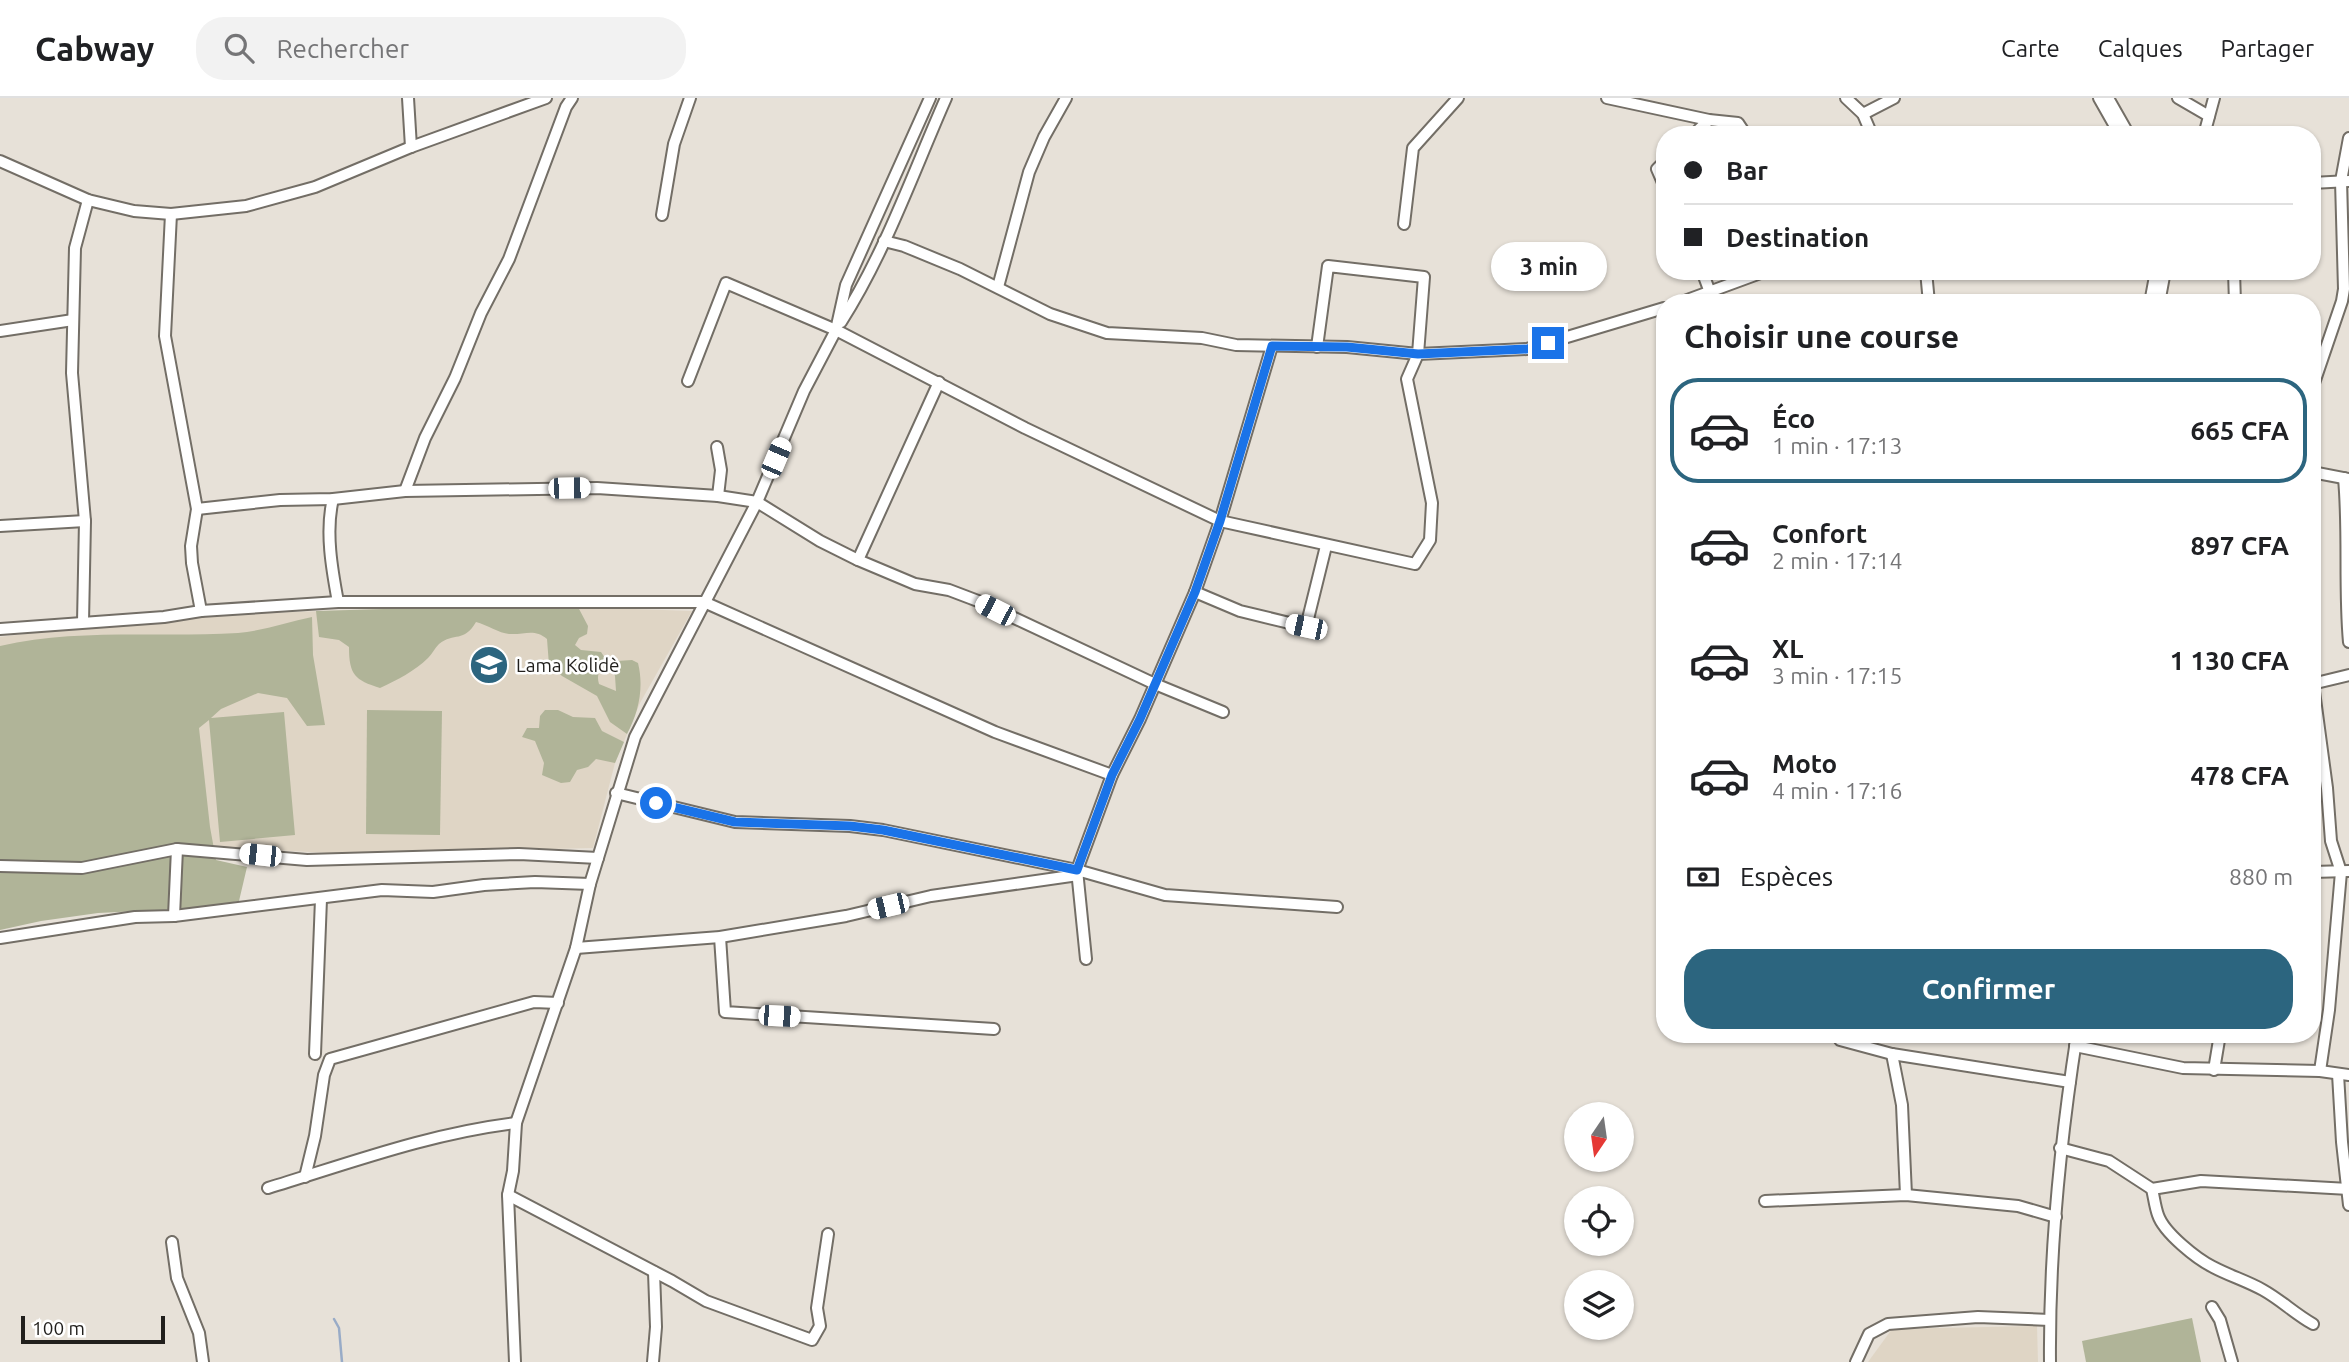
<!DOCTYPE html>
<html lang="fr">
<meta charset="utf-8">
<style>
body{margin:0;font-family:Ubuntu,sans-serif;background:#f2f2f2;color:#202124;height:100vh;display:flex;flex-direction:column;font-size:26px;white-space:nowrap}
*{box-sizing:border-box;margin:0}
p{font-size:23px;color:#757577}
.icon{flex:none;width:38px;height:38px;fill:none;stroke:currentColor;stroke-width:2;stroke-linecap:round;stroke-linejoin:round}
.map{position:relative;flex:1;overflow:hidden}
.panel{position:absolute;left:1656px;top:196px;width:665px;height:749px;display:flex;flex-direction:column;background:#fff;border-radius:28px;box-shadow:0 2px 5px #0004}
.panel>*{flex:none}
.hud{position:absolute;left:1656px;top:28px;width:665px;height:154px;border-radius:28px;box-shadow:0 2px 5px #0004;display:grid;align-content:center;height:154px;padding:0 28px;background:#fff}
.needle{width:46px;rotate:193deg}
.controls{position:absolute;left:1564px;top:1004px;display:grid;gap:14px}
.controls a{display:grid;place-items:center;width:70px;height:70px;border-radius:50%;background:#fff;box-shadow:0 2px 5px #0004;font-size:35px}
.scale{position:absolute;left:21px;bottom:18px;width:144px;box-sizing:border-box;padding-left:7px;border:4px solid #211f1c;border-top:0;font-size:19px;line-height:24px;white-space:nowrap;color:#211f1c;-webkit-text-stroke:5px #fff;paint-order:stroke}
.end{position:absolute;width:32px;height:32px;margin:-16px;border:9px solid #1a73e8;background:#fff;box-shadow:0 0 0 4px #fff}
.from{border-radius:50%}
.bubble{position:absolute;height:49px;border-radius:24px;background:#fff;box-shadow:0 2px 5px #0004;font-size:23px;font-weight:700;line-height:49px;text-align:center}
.car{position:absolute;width:21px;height:42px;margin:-21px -10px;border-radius:9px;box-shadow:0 0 5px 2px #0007;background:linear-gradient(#fff 24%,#345 0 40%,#fff 0 76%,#345 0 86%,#fff 0)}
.hud b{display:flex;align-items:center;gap:24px;height:66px;font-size:26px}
.hud b+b{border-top:2px solid #e0e0e0}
.hud i{width:18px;height:18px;background:#202124}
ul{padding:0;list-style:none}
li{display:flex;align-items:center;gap:21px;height:105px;margin:0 14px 10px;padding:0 14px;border:4px solid transparent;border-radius:28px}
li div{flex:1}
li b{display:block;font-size:26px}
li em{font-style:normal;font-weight:700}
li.selected{border-color:#2c657f}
li>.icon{width:63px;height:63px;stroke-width:1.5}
h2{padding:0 28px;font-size:32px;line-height:84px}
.pay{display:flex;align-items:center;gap:18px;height:77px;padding:0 28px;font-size:26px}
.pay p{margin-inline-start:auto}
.action{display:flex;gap:14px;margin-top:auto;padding:14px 28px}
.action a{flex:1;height:80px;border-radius:28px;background:#2c657f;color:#fff;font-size:28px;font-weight:700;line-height:80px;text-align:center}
header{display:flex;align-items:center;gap:42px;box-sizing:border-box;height:98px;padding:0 35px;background:#fff;border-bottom:2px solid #e0e0e0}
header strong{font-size:33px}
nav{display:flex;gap:38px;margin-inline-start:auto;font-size:24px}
.search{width:490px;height:63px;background:#f2f2f2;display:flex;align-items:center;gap:18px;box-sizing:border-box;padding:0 24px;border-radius:28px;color:#757577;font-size:26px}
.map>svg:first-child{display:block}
.built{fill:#dfd5c5}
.green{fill:#b0b498}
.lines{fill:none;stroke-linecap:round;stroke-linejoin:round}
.stream{stroke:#98abc7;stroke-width:2.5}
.street-casing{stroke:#736e66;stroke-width:14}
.street{stroke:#fff;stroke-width:10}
.route{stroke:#1a73e8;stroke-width:9}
.labels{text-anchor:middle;stroke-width:5;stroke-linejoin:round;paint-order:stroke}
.poi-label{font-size:19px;fill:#211f1c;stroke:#fff;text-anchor:start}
</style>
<header>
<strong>Cabway</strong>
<div class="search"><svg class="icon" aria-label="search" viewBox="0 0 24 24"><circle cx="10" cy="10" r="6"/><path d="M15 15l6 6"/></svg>Rechercher</div>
<nav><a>Carte</a><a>Calques</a><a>Partager</a></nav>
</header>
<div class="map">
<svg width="2349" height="1264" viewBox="0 0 2349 1264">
<rect width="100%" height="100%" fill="#e7e1d8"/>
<g class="built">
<polygon points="519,507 692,513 640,605 615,665 593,750 347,756 217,749 179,744 0,754 0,539 81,529 233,516"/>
<polygon points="2037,1228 2038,1264 1868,1264 1892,1231"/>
</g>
<g class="green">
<path d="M 519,507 L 578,509 L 588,528 L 587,536 L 579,540 L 575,547 L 581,552 L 601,554 L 607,563 C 600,571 596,576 599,586 L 616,593 L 615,578 L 612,570 L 617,563 L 632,562 L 638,565 C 644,589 639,614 627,636 L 610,624 L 597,598 L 562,578 L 549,567 L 547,541 C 534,530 525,537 509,536 C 499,535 487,527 476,524 C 464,545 454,534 439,546 C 435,550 432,556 428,560 C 415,573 397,582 380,590 C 355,582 349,577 349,549 L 339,542 L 319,539 L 316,513 Z"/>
<path d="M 312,519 L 313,557 L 325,627 L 307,628 L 287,600 L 258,595 L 221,611 L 211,620 L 284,614 L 295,737 L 220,744 L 209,622 L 199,630 L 210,729 L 216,762 L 247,769 L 239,803 L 201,810 L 98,815 L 41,823 L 0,832 L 0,548 C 78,530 159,540 238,535 C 262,533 288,524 312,519 Z"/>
<polygon points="367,612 442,613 440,737 366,736"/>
<polygon points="545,612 558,612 573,619 595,620 602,633 624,644 615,665 596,661 588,669 577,672 570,684 561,685 542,677 544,665 535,643 522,639 527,630 539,630 540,618"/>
<polygon points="2192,1220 2201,1264 2086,1264 2082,1243"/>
</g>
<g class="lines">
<polyline class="stream" points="334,1221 339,1230 342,1264"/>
<g class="street-casing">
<g id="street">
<polyline points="408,0 411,49"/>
<polyline points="1607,0 1709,22 1738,25 1746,37"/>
<polyline points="1846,0 1863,16 1872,37"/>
<polyline points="2099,0 2120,37"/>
<polyline points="2108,0 2129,37"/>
<polyline points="2178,0 2209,18"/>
<polyline points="1863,16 1894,0"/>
<polyline points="1693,37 1709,22"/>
<polyline points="2204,37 2214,0"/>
<polyline points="0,63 88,102 134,113 171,116 246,108 315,89 411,49 546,0"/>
<polyline points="1664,64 1657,71 1664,87"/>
<polyline points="2312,85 2349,83"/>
<polyline points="171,116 165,238 197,411 191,448 192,465 201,513"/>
<polyline points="662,117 674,46 690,0"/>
<polyline points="1404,126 1413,50 1458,0"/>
<polyline points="884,143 904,148 960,171 1050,216 1107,235 1202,240 1236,247 1347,249 1418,256 1527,251 1664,210"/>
<polyline points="1702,173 1714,205"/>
<polyline points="1926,173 1929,205"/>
<polyline points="2234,173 2235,205"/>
<polyline points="998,189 1029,74 1044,39 1066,0"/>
<polyline points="1679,205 1766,173"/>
<polyline points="2150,205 2156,173"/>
<polyline points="2159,205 2165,173"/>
<path d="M 841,224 C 885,155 913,75 946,0"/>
<polyline points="0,233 73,222"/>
<polyline points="688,283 726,185 836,232 1025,330 1220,423 1415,466 1430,442 1432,405 1407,281 1418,256 1424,179 1328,168 1317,249"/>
<polyline points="2312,291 2342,203 2344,191 2341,83 2349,40"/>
<polyline points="717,349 721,372 718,398"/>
<polyline points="2312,374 2349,381"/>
<path d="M 2344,380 C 2349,435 2344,490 2349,544"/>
<polyline points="405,393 425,340 455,280 481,215 509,161 566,9 572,0"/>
<path d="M 333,401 C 325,433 332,472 338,504"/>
<polyline points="197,411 280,402 333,401 405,393 597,390 718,398 757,404 820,443 858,462 915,486 949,492 978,503 1155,586 1223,614"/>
<polyline points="0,428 85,423"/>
<polyline points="858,462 939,284"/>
<polyline points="1195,494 1240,513 1306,529 1326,448"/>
<polyline points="83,524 85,423 72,275 75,150 88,102"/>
<polyline points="0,531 164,519 201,513 338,504 704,504 995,634 1112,677"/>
<polyline points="2312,586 2349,577"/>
<polyline points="2313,586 2327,690 2331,743 2341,774 2329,912 2320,973"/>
<polyline points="616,695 735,724 850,728 883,732 1077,772 1165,797 1337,809"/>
<polyline points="0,768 82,770 177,751 307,762 519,756 598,760"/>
<polyline points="2312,774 2349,773"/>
<polyline points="174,818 177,751"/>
<polyline points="720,839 725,914 994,931"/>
<polyline points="0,840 135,819 174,818 382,792 433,794 484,787 535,784 590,786"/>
<polyline points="576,850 720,839 846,818 931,798 1078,777"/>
<polyline points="1086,861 1077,772 1112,677 1140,621 1195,494 1220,423 1272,248"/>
<polyline points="1840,942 1892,956 2070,984"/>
<polyline points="2075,948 2183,970 2320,973 2349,977"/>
<polyline points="315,956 321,801"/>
<polyline points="1892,956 1902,1007 1906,1097"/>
<polyline points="2214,972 2220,936"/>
<polyline points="2338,976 2342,1044 2349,1107"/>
<polyline points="2060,1050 2109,1063 2152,1091 2201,1083 2349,1091"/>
<polyline points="305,1079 315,1038 324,977 330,961 534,904 558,905"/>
<path d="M 268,1090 C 350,1065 431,1035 516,1025"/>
<path d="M 2152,1091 C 2154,1099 2155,1109 2158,1117 C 2164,1135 2197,1161 2213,1169 C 2230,1178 2247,1183 2263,1192 C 2281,1202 2295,1216 2313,1226"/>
<polyline points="508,1097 672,1183 706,1203 812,1242 820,1228 817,1210 828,1136"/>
<polyline points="1765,1103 1906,1097 2018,1108 2056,1119"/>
<polyline points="172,1144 177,1180 199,1235 203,1264"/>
<polyline points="2212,1209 2220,1222 2232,1264"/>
<polyline points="515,1264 508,1097 513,1073 516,1025 576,850 590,786 635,639 757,404 804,293 836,232 846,187 930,0"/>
<polyline points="653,1264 656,1229 654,1174"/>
<polyline points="1856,1264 1869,1236 1888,1226 1978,1219 2050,1222"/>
<path d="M 2050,1264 C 2049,1154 2060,1045 2077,936"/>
</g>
</g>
<use href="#street" class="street"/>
</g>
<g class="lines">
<polyline class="route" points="656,705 735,724 850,728 883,732 1077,772 1112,677 1140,621 1195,494 1220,423 1272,248 1347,249 1418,256 1527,251 1548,245"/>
</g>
<defs>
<g id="school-disc" transform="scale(2.0125)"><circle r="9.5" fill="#2c657f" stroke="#fff"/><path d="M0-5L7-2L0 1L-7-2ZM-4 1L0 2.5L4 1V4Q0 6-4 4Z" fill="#fff"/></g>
</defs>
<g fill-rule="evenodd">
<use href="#school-disc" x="489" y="567"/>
</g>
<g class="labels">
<g class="poi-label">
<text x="516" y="574">Lama Kolidè</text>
</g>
</g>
</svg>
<div class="controls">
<a><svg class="needle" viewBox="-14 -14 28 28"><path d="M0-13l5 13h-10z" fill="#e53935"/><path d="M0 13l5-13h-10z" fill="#757577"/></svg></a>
<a><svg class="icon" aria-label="locate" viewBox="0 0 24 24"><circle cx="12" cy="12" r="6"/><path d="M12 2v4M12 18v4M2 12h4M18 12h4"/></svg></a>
<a><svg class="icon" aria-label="layers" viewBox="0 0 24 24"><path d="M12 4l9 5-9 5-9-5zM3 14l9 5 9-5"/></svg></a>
</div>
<div class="scale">100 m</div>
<i class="end from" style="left:656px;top:705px"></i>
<i class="end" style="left:1548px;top:245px"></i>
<div class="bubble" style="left:1491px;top:144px;width:116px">3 min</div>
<i class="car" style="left:776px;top:360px;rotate:23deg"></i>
<i class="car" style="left:569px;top:390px;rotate:89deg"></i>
<i class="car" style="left:995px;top:512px;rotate:297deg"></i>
<i class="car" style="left:1306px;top:529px;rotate:282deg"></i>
<i class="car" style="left:260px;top:757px;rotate:276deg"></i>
<i class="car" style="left:888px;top:808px;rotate:257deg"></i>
<i class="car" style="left:779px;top:918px;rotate:93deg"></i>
<div class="hud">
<b><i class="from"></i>Bar</b>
<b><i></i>Destination</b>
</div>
<section class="panel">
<h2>Choisir une course</h2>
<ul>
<li class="selected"><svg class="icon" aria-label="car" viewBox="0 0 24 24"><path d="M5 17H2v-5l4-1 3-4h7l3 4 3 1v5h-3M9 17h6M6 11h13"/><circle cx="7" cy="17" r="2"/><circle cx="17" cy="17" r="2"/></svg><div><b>Éco</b><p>1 min · 17:13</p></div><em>665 CFA</em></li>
<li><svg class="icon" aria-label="car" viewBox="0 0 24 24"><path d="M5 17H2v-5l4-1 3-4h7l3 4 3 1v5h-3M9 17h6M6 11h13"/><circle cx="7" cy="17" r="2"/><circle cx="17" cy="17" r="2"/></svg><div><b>Confort</b><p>2 min · 17:14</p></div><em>897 CFA</em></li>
<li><svg class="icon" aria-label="car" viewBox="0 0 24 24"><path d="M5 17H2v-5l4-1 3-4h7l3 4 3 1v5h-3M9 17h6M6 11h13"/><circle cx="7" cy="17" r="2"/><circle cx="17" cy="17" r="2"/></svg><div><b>XL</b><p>3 min · 17:15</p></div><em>1 130 CFA</em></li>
<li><svg class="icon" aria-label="car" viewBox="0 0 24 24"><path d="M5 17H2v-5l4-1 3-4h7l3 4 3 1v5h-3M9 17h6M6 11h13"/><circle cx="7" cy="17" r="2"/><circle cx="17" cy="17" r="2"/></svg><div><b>Moto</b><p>4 min · 17:16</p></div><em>478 CFA</em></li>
</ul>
<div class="pay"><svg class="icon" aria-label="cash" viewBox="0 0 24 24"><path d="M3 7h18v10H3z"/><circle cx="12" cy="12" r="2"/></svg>Espèces<p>880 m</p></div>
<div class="action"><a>Confirmer</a></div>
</section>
</div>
